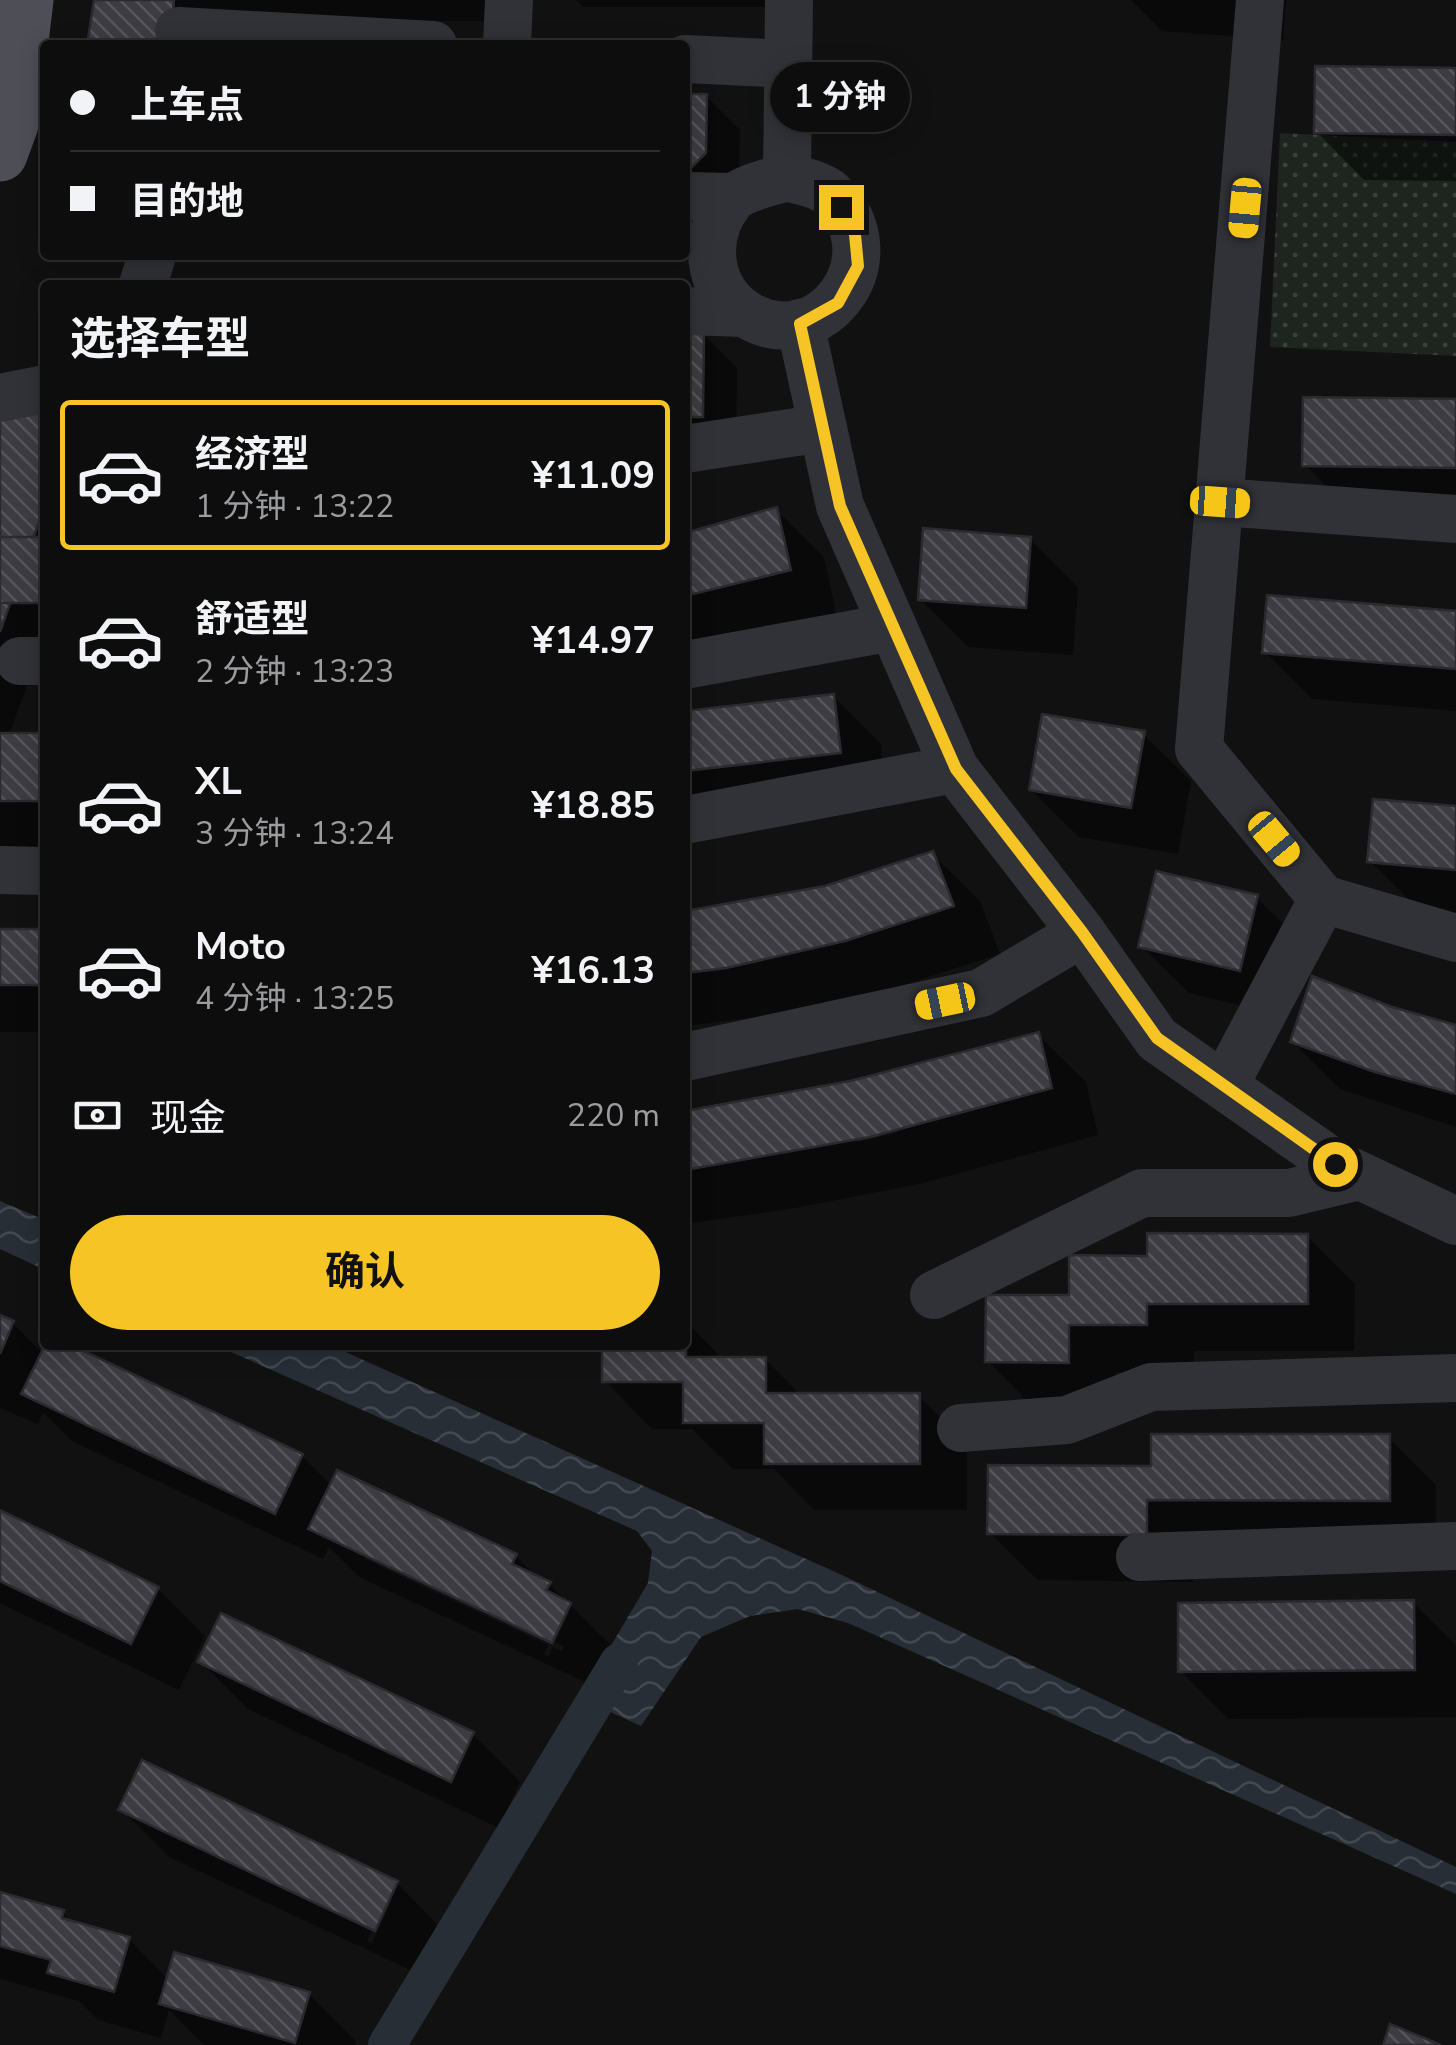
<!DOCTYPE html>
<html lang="zh">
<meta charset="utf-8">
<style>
body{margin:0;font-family:"Nunito Sans","Noto Sans SC",sans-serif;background:#1b1b1c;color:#f1f3f6;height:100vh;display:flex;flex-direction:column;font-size:38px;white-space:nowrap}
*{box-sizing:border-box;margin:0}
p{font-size:32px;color:#9a9c9e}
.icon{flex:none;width:55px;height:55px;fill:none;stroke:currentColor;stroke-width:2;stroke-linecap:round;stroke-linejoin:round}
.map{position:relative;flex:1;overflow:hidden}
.side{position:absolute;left:40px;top:280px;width:650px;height:1070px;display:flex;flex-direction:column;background:#0d0d0e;border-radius:10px;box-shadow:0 5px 25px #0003,0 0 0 2px #2d2d2e}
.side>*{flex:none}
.hud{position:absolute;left:40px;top:40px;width:650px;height:220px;border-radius:10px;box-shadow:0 5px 25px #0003,0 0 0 2px #2d2d2e;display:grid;align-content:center;height:220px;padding:0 30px;background:#0d0d0e}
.end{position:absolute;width:45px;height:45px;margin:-22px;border:12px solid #f6c424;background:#111;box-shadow:0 0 0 5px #111}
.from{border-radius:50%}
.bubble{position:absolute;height:70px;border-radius:35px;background:#0d0d0e;box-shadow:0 5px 25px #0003,0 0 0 2px #2d2d2e;font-size:32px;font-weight:700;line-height:70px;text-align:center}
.car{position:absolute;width:30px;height:60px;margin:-30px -15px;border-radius:12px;box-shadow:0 0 8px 2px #0007;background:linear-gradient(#f5c518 24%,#345 0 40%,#f5c518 0 76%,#345 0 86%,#f5c518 0)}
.hud b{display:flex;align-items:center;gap:35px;height:95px;font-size:38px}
.hud b+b{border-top:2px solid #2d2d2e}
.hud i{width:25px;height:25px;background:#f1f3f6}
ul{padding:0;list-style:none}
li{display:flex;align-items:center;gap:30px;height:150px;margin:0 20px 15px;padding:0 10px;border:5px solid transparent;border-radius:10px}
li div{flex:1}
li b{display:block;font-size:38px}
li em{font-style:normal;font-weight:700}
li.selected{border-color:#f6c424}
li>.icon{width:90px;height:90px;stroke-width:1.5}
h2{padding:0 30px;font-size:45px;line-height:120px}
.pay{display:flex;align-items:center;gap:25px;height:110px;padding:0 30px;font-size:38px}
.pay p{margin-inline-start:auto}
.primary-button{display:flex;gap:20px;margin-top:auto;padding:20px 30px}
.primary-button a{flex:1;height:115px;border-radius:60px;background:#f6c424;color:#111;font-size:40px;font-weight:700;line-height:115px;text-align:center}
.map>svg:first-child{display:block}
.grass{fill:url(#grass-dots)}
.water{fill:url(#water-waves)}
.shadow{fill:#0007;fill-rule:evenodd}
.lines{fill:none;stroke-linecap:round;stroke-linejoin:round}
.canal{stroke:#272e36;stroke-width:38}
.building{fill:url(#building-back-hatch);stroke:#2b2a2e;stroke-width:2.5}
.minor{stroke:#313237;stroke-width:48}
.major{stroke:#4d4e56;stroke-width:55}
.route{stroke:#f6c424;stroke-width:12}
</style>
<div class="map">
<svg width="1456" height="2045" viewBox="0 0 1456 2045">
<defs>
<pattern id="grass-dots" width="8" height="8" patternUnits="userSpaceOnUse" patternTransform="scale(2.5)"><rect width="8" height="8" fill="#1d251e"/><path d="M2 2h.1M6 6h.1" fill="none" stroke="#3b423c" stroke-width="1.8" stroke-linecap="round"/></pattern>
<pattern id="water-waves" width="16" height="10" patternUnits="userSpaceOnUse" patternTransform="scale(2.5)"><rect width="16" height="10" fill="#272e36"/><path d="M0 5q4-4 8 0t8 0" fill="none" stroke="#434951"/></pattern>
<pattern id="building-back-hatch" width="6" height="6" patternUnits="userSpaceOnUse" patternTransform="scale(2.5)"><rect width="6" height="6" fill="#3c3c42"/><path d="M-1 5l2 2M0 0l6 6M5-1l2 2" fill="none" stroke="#55555b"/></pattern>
</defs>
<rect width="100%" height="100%" fill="#111112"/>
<polygon class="grass" points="1280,133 1456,142 1456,356 1270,347"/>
<g class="water">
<polygon points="0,1201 45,1220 45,1270 0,1249"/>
<polygon points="215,1345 330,1345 844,1576 1456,1867 1456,1894 848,1623 798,1609 750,1616 701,1637 641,1726 580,1698 648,1583 652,1551 637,1531"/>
</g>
<g class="shadow">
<polygon points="97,0 520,0 520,21 208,21 89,45"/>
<polygon points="576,0 773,0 773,7 583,7"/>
<polygon points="1131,0 1286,0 1283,40 1162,31"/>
<polygon points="1456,70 1456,181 1364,180 1317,132"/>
<polygon points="685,96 706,96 740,130 739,188 685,213"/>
<polygon points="685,334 703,334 737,368 736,451 685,450"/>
<polygon points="1456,401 1456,514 1352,512 1304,464"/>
<polygon points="45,411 45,649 40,649 9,735 45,735 45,848 0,848 0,416"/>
<polygon points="776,510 824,557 837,617 685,649 685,536"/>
<polygon points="1030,539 1078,587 1073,655 968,647 920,599"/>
<polygon points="1456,614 1456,711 1312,699 1265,652"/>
<polygon points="833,696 881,744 887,800 685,823 685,713"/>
<polygon points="1143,734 1191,781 1178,854 1079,837 1031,790"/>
<polygon points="1456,809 1456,913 1418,909 1370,861"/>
<polygon points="932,854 980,901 1000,954 894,988 775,1015 685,1026 685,914 825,888"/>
<polygon points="1257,898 1305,945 1287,1017 1189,993 1141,946"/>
<rect x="0" y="931" width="45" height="101"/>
<polygon points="1391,1009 1456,1027 1456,1127 1340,1089 1292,1042"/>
<path d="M 1038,1035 L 1086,1082 L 1098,1135 L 919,1184 L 790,1209 L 685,1224 L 685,1113 L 850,1083 ZM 897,1128 L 898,1132 L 858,1142 L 857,1138 Z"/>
<polygon points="1307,1236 1355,1284 1354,1351 1194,1351 1194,1372 1116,1372 1116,1410 1035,1409 988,1361 1071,1298 1149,1258"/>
<path d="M 0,1318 L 13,1323 L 43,1354 L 48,1345 L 65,1345 L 302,1456 L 332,1486 L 516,1556 L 538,1579 L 549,1584 L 618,1652 L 600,1689 L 359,1577 L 329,1547 L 323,1559 L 72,1441 L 43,1412 L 38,1424 L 0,1408 ZM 365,1553 L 569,1613 L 555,1642 L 564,1646 L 562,1651 L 553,1647 L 548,1656 L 544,1654 L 548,1645 L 365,1559 Z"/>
<polygon points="685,1321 723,1359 765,1359 802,1396 919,1396 967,1444 967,1510 814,1510 774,1469 733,1469 692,1429 652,1429 605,1381 604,1345 685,1345"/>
<polygon points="1388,1437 1436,1485 1436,1547 1193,1546 1193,1582 1038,1580 990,1533 1153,1468"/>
<polygon points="0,1512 158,1589 205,1636 179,1690 0,1603"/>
<polygon points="1413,1603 1456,1645 1456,1717 1228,1719 1181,1671"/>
<polygon points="200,1661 473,1734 520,1782 499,1828 248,1709"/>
<path d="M 121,1809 L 397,1883 L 444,1931 L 423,1976 L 169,1857 ZM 386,1900 L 392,1900 L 372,1943 L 367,1941 Z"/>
<polygon points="0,1895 63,1913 74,1924 129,1939 169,1980 309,1994 356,2041 355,2045 204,2045 169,2010 161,2038 98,2020 79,2001 0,1979"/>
</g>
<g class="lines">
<polyline class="canal" points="387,2045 619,1662"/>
</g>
<g class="building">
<polygon points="94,0 174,0 170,45 87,45"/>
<polygon points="1315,66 1456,68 1456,135 1314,133"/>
<polygon points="685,94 707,94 706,153 685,174"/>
<polygon points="685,331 704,331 703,417 685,417"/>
<polygon points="1303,397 1456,399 1456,468 1302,466"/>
<polygon points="45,408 45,505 0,632 0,413"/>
<polygon points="777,507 791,570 685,596 685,533"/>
<polygon points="923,528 1031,537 1026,608 918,600"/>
<rect x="0" y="537" width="45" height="66"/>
<polygon points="1267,595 1456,611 1456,669 1262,653"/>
<polygon points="834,694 841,753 685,771 685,711"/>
<polygon points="1042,714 1145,731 1131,808 1029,790"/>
<rect x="0" y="733" width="45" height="68"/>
<polygon points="1373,799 1456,806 1456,870 1367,862"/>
<polygon points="933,851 954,906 845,941 726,968 685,973 685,911 825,886"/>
<polygon points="1156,871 1258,895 1240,971 1138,947"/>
<rect x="0" y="929" width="45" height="56"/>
<polygon points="1312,976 1392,1007 1456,1025 1456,1094 1375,1072 1290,1042"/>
<polygon points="1039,1032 1052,1088 870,1137 685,1170 685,1111 850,1081"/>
<polygon points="1147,1233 1308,1234 1308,1304 1147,1304 1147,1325 1069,1325 1069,1363 985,1362 986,1295 1069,1295 1069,1255 1147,1256"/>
<polygon points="0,1315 14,1321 0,1354"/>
<polygon points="686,1318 686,1357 766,1357 766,1393 920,1393 920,1464 764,1464 764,1423 683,1423 683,1382 602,1382 602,1345 685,1345"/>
<polygon points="45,1345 71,1345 303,1454 275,1514 21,1394"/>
<polygon points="1151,1434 1390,1434 1390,1501 1147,1500 1147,1535 987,1534 988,1465 1151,1466"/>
<polygon points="337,1470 517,1554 512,1564 551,1582 546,1590 571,1603 552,1643 308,1529"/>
<polygon points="0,1510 159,1587 131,1644 0,1581"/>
<polygon points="1414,1600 1415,1670 1178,1672 1178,1603"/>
<polygon points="221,1613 474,1732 451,1782 197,1662"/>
<polygon points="142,1760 398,1881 375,1931 118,1810"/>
<polygon points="0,1892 64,1910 62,1918 130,1937 114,1992 47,1973 51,1960 0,1946"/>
<polygon points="174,1952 310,1992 295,2043 159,2004"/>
<polygon points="1390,2024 1441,2045 1383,2045"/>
</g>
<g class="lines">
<g class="minor">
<polyline points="179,31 433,45"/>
<polyline points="507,45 509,0"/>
<polyline points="685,59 788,64"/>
<path d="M 787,177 C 800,181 820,184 830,193 C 899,258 819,360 746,314 C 706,289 702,235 731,200 C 741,188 772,182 787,177 Z"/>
<polyline points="787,177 789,0"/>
<polyline points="685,196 733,197"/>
<polyline points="143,285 152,255"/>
<polyline points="685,311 744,313"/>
<polyline points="800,323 840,506 955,769 1082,933 1157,1039 1335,1164 1456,1221"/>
<polyline points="0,398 45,389"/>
<polyline points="685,449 823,428"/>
<polyline points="1220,502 1456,519"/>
<polyline points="20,661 45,661"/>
<polyline points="685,665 893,627"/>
<polyline points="685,820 955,769"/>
<polyline points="0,870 45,871"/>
<polyline points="1323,899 1456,938"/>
<polyline points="685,1057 981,993 1082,933"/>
<polyline points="1224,1086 1323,899 1199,749 1260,0"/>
<polyline points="934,1295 1142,1193 1289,1193 1360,1176"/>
<polyline points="961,1428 1067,1420 1151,1387 1456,1378"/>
<polyline points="1140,1557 1456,1546"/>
</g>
<polyline class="major" points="0,154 11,124 26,0"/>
</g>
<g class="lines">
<polyline class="route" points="841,207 854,224 858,266 838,303 800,324 840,506 956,769 1082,932 1157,1038 1335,1164"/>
</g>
</svg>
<i class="end from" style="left:1335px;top:1164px"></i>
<i class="end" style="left:841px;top:207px"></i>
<div class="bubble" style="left:770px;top:62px;width:140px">1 分钟</div>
<i class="car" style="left:1245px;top:208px;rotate:185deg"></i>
<i class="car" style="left:1220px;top:502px;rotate:94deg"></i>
<i class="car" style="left:1274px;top:839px;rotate:140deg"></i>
<i class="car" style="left:945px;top:1001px;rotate:258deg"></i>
<div class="hud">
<b><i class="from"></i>上车点</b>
<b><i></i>目的地</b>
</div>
<section class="side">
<h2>选择车型</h2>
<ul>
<li class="selected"><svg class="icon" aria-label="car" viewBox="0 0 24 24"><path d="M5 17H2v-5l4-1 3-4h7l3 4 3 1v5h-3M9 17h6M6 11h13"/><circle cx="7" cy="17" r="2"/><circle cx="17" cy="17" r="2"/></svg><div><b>经济型</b><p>1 分钟 · 13:22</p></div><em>¥11.09</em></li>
<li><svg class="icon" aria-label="car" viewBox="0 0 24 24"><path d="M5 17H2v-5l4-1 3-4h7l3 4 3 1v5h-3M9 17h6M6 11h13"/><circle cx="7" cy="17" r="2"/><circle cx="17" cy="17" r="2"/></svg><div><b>舒适型</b><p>2 分钟 · 13:23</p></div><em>¥14.97</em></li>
<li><svg class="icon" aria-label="car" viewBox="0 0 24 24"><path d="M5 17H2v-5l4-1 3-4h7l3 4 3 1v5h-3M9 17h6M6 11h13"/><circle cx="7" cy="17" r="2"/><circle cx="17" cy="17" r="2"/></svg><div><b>XL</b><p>3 分钟 · 13:24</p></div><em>¥18.85</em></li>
<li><svg class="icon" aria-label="car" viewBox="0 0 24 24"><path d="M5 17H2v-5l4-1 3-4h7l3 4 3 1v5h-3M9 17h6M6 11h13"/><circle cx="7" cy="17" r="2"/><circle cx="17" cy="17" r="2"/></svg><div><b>Moto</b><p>4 分钟 · 13:25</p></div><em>¥16.13</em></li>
</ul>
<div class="pay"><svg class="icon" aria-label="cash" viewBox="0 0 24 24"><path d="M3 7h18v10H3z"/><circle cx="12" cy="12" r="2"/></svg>现金<p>220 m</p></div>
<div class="primary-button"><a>确认</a></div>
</section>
</div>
